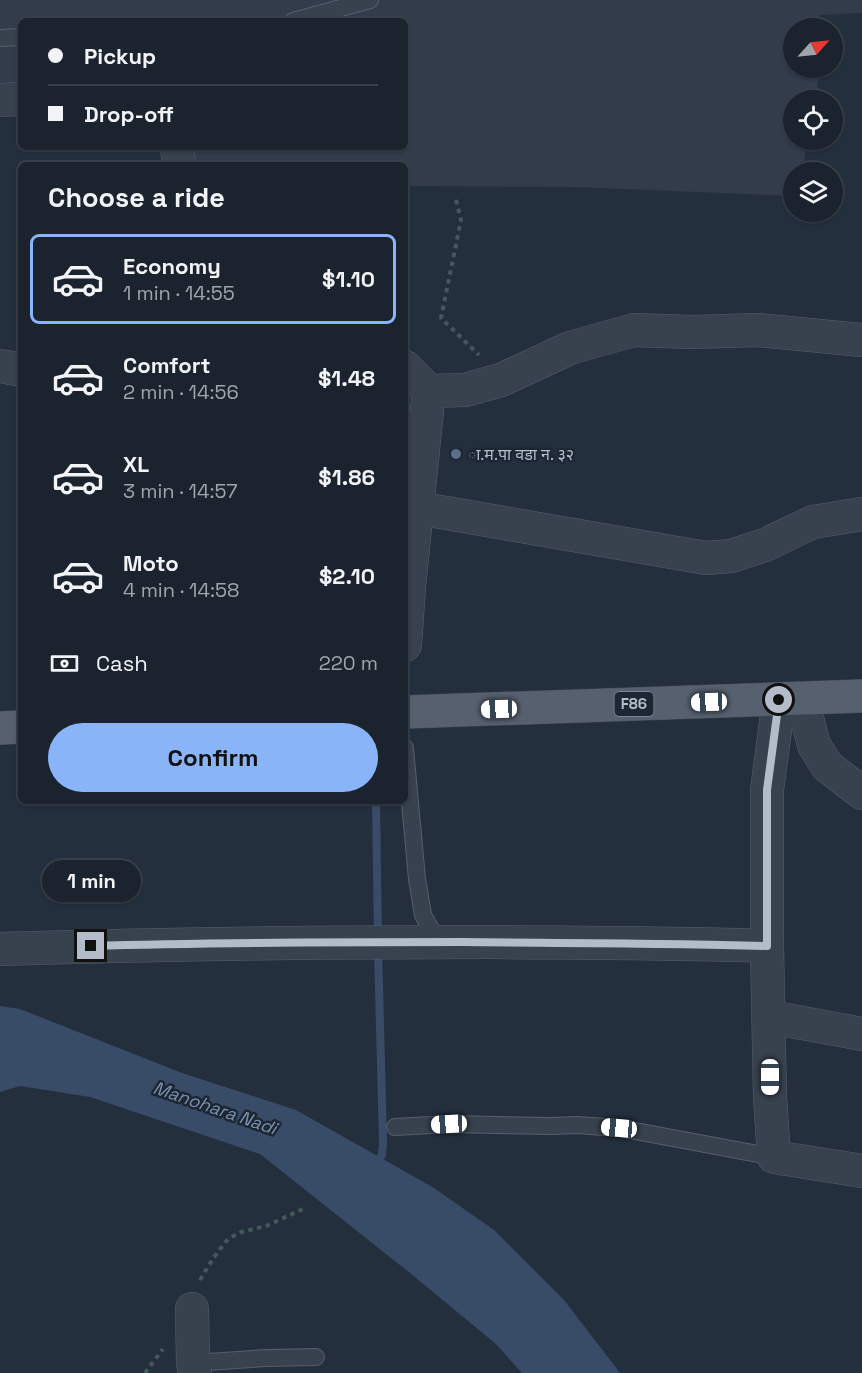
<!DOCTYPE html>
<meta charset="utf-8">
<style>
body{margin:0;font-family:"Space Grotesk","Noto Sans Devanagari",sans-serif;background:#242b36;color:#f1f3f6;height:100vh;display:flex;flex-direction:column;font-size:22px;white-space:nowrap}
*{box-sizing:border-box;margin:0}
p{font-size:20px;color:#a0a4aa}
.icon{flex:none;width:33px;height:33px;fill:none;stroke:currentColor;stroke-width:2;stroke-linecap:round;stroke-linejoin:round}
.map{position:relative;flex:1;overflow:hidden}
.side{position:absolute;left:18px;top:162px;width:390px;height:642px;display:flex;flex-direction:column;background:#1b232e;border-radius:9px;box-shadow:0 2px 4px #0004,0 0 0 2px #39404a}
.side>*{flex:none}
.guide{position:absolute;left:18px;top:18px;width:390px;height:132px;border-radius:9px;box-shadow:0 2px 4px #0004,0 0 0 2px #39404a;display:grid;align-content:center;height:132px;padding:0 30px;background:#1b232e}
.needle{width:39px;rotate:63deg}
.buttons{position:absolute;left:783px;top:18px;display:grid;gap:12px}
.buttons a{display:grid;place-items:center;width:60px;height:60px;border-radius:50%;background:#1b232e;box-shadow:0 2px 4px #0004,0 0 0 2px #39404a;font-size:30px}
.end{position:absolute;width:27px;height:27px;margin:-14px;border:8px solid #b4bcc9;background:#111;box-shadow:0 0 0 3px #111}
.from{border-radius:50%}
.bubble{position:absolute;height:42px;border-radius:21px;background:#1b232e;box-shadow:0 2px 4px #0004,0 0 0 2px #39404a;font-size:20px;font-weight:600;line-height:42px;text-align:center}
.car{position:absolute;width:18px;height:36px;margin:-18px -9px;border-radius:8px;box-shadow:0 0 4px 2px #0007;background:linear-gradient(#fff 24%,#345 0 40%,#fff 0 76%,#345 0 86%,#fff 0)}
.guide b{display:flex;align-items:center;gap:21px;height:57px;font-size:22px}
.guide b+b{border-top:2px solid #39404a}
.guide i{width:15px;height:15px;background:#f1f3f6}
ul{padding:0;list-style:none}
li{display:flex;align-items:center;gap:18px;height:90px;margin:0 12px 9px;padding:0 18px;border:3px solid transparent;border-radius:9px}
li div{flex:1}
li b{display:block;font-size:22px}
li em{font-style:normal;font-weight:600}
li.selected{border-color:#8ab4f8}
li>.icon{width:54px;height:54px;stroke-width:1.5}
h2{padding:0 30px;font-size:27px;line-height:72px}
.pay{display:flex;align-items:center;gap:15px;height:66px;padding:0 30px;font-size:22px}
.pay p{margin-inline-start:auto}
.action{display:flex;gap:12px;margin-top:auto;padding:12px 30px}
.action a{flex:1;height:69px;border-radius:36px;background:#8ab4f8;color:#111;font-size:24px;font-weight:600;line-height:69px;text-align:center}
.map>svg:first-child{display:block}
.airport{fill:#323c4b}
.water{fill:#394c67}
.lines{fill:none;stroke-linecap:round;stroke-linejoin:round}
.stream{stroke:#394c67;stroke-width:8}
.lane-casing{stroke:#565f6c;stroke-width:18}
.street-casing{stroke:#565f6c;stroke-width:34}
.primary-casing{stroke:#414a57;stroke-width:34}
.path{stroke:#44595c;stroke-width:4;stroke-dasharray:4.5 4.5;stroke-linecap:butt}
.lane{stroke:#38414e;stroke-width:16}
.street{stroke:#38414e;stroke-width:33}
.primary{stroke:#56606e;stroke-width:33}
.route{stroke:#b4bcc9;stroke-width:8}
.service-dot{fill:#5c6f8a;stroke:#1d2633;stroke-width:2}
.labels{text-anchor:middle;stroke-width:5;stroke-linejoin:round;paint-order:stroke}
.shield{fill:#1d2633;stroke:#878f9c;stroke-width:1.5}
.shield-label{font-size:15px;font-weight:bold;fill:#b4bcc9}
.poi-label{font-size:16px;fill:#b4bcc9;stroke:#1d2633;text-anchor:start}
.water-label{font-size:18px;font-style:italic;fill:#7c92b1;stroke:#1d2633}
</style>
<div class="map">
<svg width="862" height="1373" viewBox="0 0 862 1373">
<rect width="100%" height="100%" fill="#242f3e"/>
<polygon class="airport" points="0,0 862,0 862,13 819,15 819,28 794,28 794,68 821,68 815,100 794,100 794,140 808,140 802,172 794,172 793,196 574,187 405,186 405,165 196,165 190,147 405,147 405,21 21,21 21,87 0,89"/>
<polygon class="water" points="0,1006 20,1009 182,1073 296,1110 434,1188 494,1230 564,1300 620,1373 522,1373 496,1344 410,1273 260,1154 90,1097 20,1086 0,1092"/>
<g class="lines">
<g class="stream">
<polyline points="376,801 378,936"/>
<polyline points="374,1167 382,1155 383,1143 378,948"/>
</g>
<g class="lane-casing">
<g id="lane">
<polyline points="293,21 370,0"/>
<polyline points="0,38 21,37"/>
<polyline points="405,748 417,879 423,915 438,942"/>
<polyline points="395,1127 449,1124 552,1126 577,1125 619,1128 774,1157"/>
<polyline points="193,1363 266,1358 316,1357"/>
</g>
</g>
<g class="street-casing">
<g id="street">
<polyline points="0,100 21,99"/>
<polyline points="177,147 179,165"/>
<polyline points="0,366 21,370"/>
<polyline points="405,367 429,391"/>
<polyline points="417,508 706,558 731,556 765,545 813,522 862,514"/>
<polyline points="405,645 409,587 429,391 465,390 501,380 570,348 634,330 692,332 758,330 862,340"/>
<polyline points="802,699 814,745 827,766 862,793"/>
<polyline points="779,700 767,790 767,946 770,1097 774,1157 862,1171"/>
<path d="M 0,949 C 163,944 327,942 490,942 C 583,943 675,943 767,946"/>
<polyline points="770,1017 862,1034"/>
<polyline points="192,1309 193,1363 195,1373"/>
</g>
</g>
<g class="primary-casing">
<g id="primary">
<polyline points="405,712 862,696"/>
<polyline points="0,728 21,727"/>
</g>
</g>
<g class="path">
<polyline points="456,200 461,220 441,318 479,355"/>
<polyline points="200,1280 214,1257 228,1239 241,1232 266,1226 303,1209"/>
<polyline points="145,1373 163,1349"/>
</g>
<use href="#lane" class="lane"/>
<use href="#street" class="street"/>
<use href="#primary" class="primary"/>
</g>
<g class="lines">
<path class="route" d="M 91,946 C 215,942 339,942 463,942 C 564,943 666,943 767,946 L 767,790 L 779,700"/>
</g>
<circle class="service-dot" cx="456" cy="454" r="6"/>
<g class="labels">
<rect class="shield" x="614.5" y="692" width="39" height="24" rx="4.5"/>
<g class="shield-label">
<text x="634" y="709">F86</text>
</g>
<g class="poi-label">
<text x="468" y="460">ा.म.पा वडा न. ३२</text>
</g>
<g class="water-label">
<text transform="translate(215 1108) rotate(19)" y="6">Manohara Nadi</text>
</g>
</g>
</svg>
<div class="buttons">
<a><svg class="needle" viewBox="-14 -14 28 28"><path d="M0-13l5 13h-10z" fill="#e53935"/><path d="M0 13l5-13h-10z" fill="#a0a4aa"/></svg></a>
<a><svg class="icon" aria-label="locate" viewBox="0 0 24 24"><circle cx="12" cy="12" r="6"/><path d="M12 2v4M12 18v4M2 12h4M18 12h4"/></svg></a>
<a><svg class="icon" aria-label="layers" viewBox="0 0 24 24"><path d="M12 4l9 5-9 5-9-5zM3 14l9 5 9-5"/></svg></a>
</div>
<i class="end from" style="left:779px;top:700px"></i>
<i class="end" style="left:91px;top:946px"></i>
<div class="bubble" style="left:42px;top:860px;width:99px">1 min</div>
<i class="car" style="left:709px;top:702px;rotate:268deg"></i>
<i class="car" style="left:499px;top:709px;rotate:268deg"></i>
<i class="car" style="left:770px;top:1077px;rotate:180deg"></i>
<i class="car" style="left:449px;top:1124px;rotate:267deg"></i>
<i class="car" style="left:619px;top:1128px;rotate:275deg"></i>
<div class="guide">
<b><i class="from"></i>Pickup</b>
<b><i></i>Drop-off</b>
</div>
<section class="side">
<h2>Choose a ride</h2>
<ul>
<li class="selected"><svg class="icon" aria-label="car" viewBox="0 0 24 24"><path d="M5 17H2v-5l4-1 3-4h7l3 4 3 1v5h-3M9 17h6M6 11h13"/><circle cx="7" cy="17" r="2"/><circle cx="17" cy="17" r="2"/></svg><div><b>Economy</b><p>1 min · 14:55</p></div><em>$1.10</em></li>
<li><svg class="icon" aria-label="car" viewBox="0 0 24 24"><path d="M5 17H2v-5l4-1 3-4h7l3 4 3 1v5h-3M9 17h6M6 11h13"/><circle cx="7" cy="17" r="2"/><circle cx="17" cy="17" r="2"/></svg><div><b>Comfort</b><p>2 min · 14:56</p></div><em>$1.48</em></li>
<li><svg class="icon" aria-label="car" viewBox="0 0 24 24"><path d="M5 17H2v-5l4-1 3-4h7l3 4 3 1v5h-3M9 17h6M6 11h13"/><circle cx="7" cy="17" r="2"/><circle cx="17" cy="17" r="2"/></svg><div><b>XL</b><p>3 min · 14:57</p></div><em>$1.86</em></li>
<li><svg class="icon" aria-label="car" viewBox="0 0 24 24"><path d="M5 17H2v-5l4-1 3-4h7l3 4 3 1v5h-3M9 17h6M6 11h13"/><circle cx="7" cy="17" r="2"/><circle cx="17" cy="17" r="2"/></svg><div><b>Moto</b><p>4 min · 14:58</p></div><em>$2.10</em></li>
</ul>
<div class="pay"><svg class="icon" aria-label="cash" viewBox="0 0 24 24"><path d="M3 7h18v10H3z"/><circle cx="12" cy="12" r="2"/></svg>Cash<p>220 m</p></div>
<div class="action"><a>Confirm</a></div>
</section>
</div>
